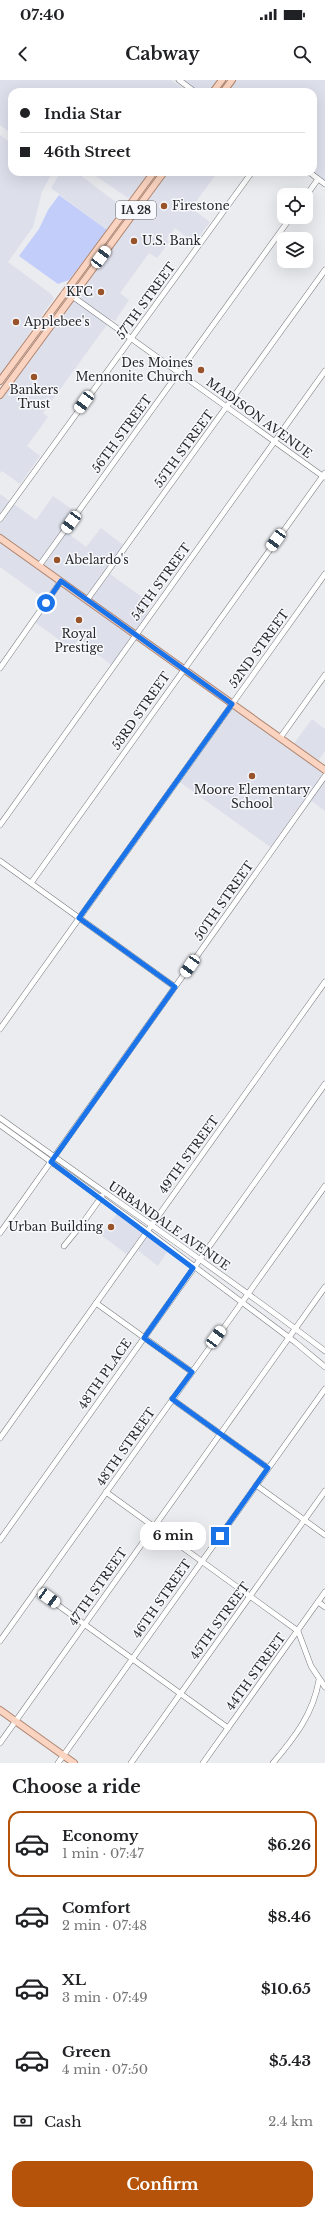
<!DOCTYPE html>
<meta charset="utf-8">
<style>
body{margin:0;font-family:"Libre Baskerville",serif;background:#f6f6f6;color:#202124;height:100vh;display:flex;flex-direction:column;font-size:15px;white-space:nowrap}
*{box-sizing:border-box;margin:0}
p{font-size:13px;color:#757577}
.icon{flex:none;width:22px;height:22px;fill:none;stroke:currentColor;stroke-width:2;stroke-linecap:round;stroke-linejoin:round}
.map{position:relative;height:1683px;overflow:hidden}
.sheet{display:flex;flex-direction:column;background:#fff;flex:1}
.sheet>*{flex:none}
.guide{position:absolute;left:8px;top:8px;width:309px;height:88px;border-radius:12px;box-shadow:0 4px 16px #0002;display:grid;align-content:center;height:88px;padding:0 12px;background:#fff}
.controls{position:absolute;left:277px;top:108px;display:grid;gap:8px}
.controls a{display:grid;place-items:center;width:36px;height:36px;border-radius:8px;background:#fff;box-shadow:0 4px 16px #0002;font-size:20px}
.end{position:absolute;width:18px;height:18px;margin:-9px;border:5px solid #1a73e8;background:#fff;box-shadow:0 0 0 2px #fff}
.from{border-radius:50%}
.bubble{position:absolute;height:28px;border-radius:12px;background:#fff;box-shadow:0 4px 16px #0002;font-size:13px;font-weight:800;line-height:28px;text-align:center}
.car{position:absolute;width:12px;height:24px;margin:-12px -6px;border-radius:5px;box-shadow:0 0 3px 1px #0007;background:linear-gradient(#fff 24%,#345 0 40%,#fff 0 76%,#345 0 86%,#fff 0)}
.guide b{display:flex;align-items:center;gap:14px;height:38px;font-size:15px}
.guide b+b{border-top:1px solid #e0e0e0}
.guide i{width:10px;height:10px;background:#202124}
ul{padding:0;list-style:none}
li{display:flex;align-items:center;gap:12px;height:66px;margin:0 8px 6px;padding:0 4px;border:2px solid transparent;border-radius:12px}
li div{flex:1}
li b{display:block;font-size:15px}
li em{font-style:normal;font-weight:800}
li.selected{border-color:#b45309}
li>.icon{width:36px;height:36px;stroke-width:1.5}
h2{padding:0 12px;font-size:18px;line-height:48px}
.pay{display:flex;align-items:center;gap:10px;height:44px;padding:0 12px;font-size:15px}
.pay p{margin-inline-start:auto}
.primary-button{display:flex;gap:8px;margin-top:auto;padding:8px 12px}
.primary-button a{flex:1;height:46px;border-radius:12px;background:#b45309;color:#fff;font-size:16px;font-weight:800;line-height:46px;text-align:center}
.status{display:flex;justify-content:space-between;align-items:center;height:28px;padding:0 20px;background:#fff;direction:ltr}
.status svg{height:11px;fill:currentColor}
header{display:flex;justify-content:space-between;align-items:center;height:52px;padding:0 12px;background:#fff;font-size:18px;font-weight:800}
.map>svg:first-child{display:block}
.built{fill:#dde0eb}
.green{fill:#c2cdfa}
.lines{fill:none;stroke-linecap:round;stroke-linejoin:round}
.minor-casing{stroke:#7b7c7f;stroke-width:6}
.major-casing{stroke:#af8672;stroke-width:8}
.minor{stroke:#fff;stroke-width:5}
.major{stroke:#fad4c1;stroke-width:6}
.route{stroke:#1a73e8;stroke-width:5}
.poi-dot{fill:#99532b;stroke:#f8f9fd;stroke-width:1.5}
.labels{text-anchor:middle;stroke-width:3;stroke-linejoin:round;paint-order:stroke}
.shield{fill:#f8f9fd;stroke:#67676a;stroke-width:1}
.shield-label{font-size:11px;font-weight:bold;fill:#29292b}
.poi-label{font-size:12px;fill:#29292b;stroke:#f8f9fd;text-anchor:start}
.street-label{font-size:12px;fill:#29292b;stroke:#f8f9fd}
</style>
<div class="status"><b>07:40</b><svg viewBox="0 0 49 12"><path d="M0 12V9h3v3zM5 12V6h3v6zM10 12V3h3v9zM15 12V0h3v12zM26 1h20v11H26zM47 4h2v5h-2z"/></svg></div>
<header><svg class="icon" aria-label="back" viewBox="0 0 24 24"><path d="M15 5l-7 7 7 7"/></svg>Cabway<svg class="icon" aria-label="search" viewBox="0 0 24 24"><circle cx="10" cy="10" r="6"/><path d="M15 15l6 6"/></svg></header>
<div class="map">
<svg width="325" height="1683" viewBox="0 0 325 1683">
<rect width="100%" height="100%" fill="#ebecf0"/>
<g class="built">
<polygon points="0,0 171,0 188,12 12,12 12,54 0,45"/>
<polygon points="179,0 222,0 213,12 195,12"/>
<polygon points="232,0 325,0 325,104 313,92 313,12 223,12"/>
<polygon points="0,55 12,64 12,92 52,93 42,112 33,147 8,182 51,214 54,218 0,295"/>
<polygon points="61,92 76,92 121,126 121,131 107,150 51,108"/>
<polygon points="90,92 149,92 132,117 128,118"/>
<polygon points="164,92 218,92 191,128 210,142 194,163 175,148 167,159 169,162 157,178 149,173 120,213 129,220 115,241 111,239 43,333 48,337 27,366 40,376 20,404 2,391 0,393 0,315"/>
<polygon points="0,414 36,440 53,416 73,430 61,448 86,467 101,448 122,464 120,474 107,492 152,524 136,555 113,586 78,560 72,569 33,541 47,521 0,487"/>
<polygon points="232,624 292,666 312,639 325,649 325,671 316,684 325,690 325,731 309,719 273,769 177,700"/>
<polygon points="119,1131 169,1169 158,1186 135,1168 129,1176 101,1155"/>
</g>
<polygon class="green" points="59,115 107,150 69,200 58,204 19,176 39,149 48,130"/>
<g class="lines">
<g class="minor-casing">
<g id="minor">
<polyline points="179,0 195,12"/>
<polyline points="309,92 325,104"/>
<polyline points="306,116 318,99"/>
<polyline points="64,213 72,216 324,397"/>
<polyline points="0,439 252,92"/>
<polyline points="39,486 291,137"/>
<polyline points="87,520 325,190"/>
<polyline points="0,588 61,501"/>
<polyline points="280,658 325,595"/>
<polyline points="0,745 325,291"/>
<polyline points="0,781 175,907"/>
<polyline points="31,803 325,393"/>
<polyline points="0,949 325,494"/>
<path d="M 0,1038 C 108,1116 219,1190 325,1271"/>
<polyline points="0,1045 147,1151 295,1262 325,1287"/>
<polyline points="0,1153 325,696"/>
<polyline points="64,1166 82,1144 102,1116"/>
<polyline points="96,1223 192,1292"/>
<polyline points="172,1319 268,1388"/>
<polyline points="0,1358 325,902"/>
<polyline points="256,1405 325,1455"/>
<polyline points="106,1412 298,1551 311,1586 325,1607"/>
<polyline points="0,1460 325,1004"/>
<polyline points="37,1510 228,1648"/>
<polyline points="318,1522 325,1527"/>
<polyline points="0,1561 325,1106"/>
<polyline points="0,1663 325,1207"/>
<polyline points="58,1683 325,1309"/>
<polyline points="131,1683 325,1411"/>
<polyline points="203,1683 325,1512"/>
<path d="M 273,1683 C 295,1657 313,1634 319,1600"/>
</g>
</g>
<g class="major-casing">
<g id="major">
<polyline points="213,12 222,0"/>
<polyline points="223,12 232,0"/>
<polyline points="0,301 154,92"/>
<polyline points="0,315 164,92"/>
<polyline points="0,458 325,690"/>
<polyline points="0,1630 74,1683"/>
</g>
</g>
<use href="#minor" class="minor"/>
<use href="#major" class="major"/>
</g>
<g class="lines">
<polyline class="route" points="46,523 61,501 232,624 79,838 175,907 51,1082 193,1188 144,1258 192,1292 172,1319 268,1388 220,1456"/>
</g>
<g class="poi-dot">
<circle cx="164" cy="126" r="4"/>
<circle cx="134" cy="161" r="4"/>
<circle cx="101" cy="212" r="4"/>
<circle cx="16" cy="242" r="4"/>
<circle cx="201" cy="290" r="4"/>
<circle cx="34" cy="297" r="4"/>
<circle cx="57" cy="480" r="4"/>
<circle cx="79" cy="540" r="4"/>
<circle cx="252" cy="696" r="4"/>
<circle cx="111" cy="1147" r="4"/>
</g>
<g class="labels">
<rect class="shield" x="116" y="121" width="40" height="18" rx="3"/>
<g class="shield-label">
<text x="136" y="134">IA 28</text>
</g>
<g class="poi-label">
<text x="172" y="130">Firestone</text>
<text x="142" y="165">U.S. Bank</text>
<text x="93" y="216" text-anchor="end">KFC</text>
<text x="24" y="246">Applebee's</text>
<text x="193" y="287" text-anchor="end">Des Moines<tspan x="193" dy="14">Mennonite Church</tspan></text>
<text x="34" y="314" text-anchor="middle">Bankers<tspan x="34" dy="14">Trust</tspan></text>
<text x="65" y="484">Abelardo's</text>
<text x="79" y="558" text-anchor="middle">Royal<tspan x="79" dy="14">Prestige</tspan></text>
<text x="252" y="714" text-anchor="middle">Moore Elementary<tspan x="252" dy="14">School</tspan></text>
<text x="103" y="1151" text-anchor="end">Urban Building</text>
</g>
<g class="street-label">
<text transform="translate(146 221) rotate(-54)" y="4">57TH STREET</text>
<text transform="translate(259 338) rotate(36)" y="4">MADISON AVENUE</text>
<text transform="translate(122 354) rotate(-54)" y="4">56TH STREET</text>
<text transform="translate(184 369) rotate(-54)" y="4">55TH STREET</text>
<text transform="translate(161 502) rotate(-54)" y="4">54TH STREET</text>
<text transform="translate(259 569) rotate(-54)" y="4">52ND STREET</text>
<text transform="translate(141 631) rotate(-55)" y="4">53RD STREET</text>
<text transform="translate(224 821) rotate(-55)" y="4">50TH STREET</text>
<text transform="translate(189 1075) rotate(-54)" y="4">49TH STREET</text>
<text transform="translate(169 1146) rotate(35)" y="4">URBANDALE AVENUE</text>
<text transform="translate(105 1294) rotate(-55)" y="4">48TH PLACE</text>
<text transform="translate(126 1367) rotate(-55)" y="4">48TH STREET</text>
<text transform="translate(98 1507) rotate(-55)" y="4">47TH STREET</text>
<text transform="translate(162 1519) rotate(-55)" y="4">46TH STREET</text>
<text transform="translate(220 1541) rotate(-54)" y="4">45TH STREET</text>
<text transform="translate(256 1592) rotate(-54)" y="4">44TH STREET</text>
</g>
</g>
</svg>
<div class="controls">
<a><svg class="icon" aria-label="locate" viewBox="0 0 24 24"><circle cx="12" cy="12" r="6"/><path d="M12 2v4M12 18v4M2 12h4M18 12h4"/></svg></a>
<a><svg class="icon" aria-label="layers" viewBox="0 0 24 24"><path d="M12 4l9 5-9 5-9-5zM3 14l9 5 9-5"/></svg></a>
</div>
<i class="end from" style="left:46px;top:523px"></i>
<i class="end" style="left:220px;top:1456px"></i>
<div class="bubble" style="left:140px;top:1442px;width:66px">6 min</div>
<i class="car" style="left:101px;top:177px;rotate:37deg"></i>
<i class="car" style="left:84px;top:322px;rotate:216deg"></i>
<i class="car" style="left:71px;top:442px;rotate:216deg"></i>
<i class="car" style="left:276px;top:460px;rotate:216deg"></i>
<i class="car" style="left:190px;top:886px;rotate:215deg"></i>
<i class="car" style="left:216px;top:1257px;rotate:36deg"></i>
<i class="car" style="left:49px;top:1518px;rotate:126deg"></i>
<div class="guide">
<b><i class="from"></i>India Star</b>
<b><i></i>46th Street</b>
</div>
</div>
<section class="sheet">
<h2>Choose a ride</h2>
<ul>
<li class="selected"><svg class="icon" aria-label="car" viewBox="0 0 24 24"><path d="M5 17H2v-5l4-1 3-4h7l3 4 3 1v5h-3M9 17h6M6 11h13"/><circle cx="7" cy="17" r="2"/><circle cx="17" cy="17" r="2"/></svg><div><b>Economy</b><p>1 min · 07:47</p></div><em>$6.26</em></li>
<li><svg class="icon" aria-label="car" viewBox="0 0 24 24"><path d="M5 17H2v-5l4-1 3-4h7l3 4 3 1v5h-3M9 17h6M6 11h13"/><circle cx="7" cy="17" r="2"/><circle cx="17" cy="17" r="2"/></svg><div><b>Comfort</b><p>2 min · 07:48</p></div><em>$8.46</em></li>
<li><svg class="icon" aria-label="car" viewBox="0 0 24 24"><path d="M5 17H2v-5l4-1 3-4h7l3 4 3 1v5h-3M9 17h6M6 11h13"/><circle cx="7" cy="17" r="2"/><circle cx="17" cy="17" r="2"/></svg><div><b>XL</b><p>3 min · 07:49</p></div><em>$10.65</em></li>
<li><svg class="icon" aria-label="car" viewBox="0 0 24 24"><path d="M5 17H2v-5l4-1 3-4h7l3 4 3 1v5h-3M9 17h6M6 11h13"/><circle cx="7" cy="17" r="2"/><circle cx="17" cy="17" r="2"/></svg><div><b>Green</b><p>4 min · 07:50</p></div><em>$5.43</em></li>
</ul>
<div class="pay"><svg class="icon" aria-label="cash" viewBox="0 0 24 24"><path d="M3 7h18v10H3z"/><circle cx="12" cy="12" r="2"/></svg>Cash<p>2.4 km</p></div>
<div class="primary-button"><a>Confirm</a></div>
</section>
